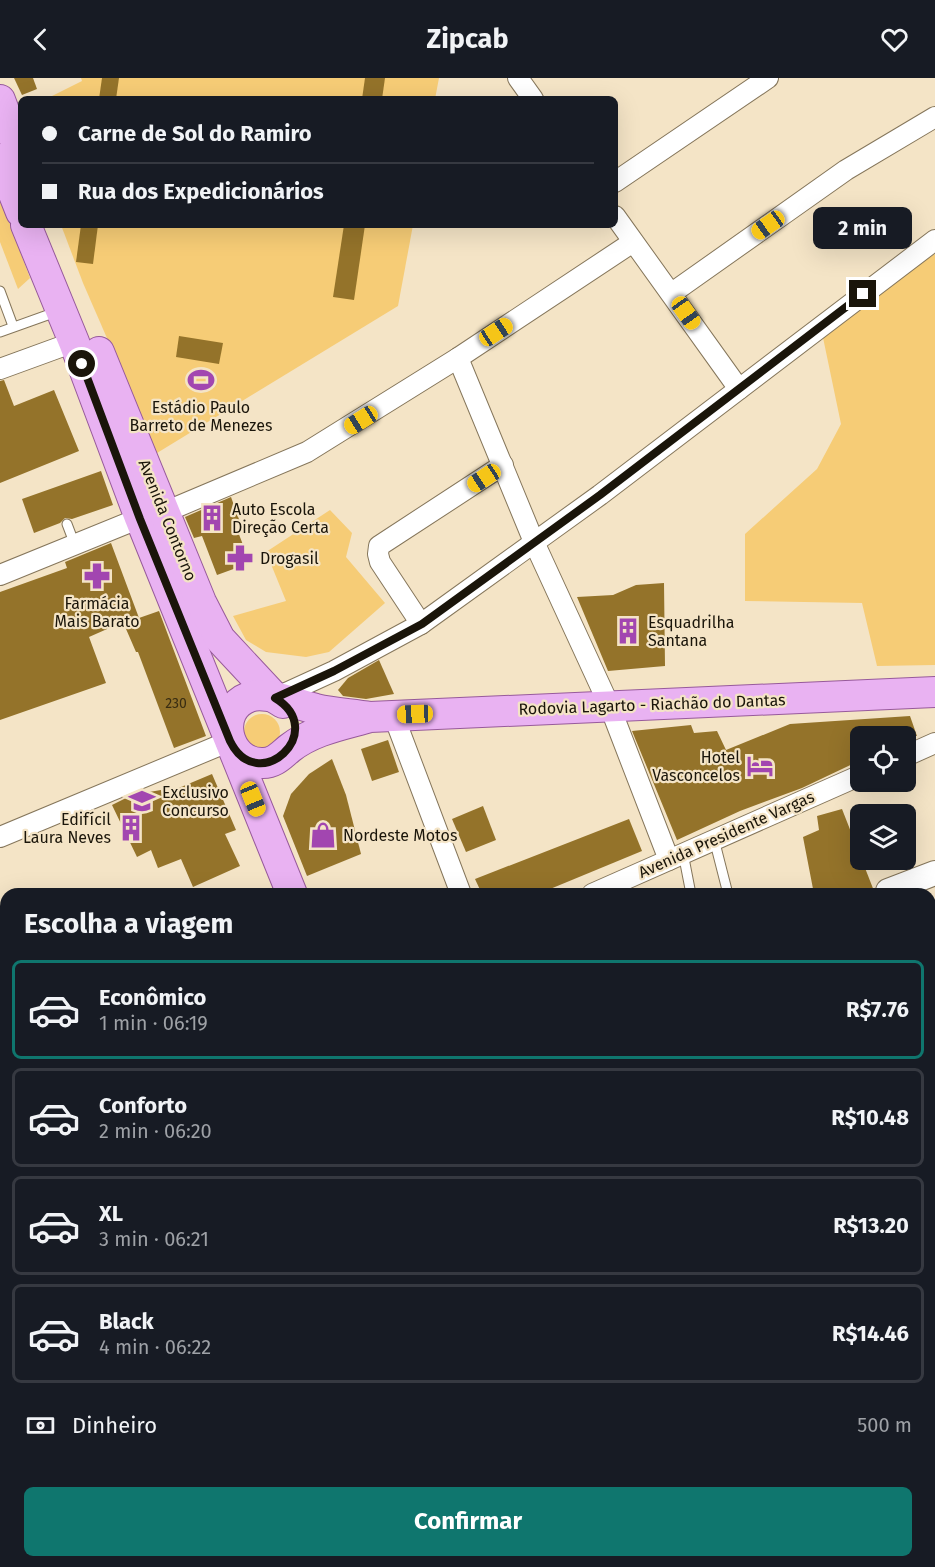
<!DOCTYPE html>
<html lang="pt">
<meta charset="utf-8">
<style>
body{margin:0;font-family:"Fira Sans",sans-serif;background:#242831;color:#f1f3f6;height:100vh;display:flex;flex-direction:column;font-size:22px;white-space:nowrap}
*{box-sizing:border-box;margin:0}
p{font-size:20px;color:#9ea1a6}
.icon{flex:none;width:33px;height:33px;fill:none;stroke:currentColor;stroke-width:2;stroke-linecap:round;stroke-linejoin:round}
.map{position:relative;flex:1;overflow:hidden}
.sheet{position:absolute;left:0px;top:810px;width:936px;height:680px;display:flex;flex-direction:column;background:#171b24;border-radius:18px 18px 0 0;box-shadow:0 6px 24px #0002}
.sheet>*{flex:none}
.banner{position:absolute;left:18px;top:18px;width:600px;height:132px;border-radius:9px;box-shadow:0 6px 24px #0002;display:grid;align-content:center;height:132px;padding:0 24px;background:#171b24}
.buttons{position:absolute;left:850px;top:648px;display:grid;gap:12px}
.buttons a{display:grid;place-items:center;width:66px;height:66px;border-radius:9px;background:#171b24;box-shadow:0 6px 24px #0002;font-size:30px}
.end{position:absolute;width:27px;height:27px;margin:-14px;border:8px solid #1a150a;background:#fff;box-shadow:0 0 0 3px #fff}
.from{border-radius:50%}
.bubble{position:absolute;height:42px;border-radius:9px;background:#171b24;box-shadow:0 6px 24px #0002;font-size:20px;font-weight:700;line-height:42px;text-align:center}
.car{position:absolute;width:18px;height:36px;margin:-18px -9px;border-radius:8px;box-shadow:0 0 4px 2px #0007;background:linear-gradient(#f5c518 24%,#345 0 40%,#f5c518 0 76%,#345 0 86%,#f5c518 0)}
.banner b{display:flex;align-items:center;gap:21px;height:57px;font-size:22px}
.banner b+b{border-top:2px solid #363941}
.banner i{width:15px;height:15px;background:#f1f3f6}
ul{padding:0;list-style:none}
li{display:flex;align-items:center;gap:18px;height:99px;margin:0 12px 9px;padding:0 12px;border:3px solid #363941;border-radius:9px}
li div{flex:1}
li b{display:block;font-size:22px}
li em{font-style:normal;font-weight:700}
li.current{border-color:#0f766e}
li>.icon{width:54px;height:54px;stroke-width:1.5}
h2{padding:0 24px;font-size:27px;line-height:72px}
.pay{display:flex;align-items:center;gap:15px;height:66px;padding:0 24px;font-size:22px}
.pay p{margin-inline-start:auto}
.button{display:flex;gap:12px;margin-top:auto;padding:12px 24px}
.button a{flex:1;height:69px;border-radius:9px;background:#0f766e;color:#fff;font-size:24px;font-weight:700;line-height:69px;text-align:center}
header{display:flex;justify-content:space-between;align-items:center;height:78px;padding:0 24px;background:#171b24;font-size:27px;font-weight:700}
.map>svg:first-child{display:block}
.green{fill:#f6cc76}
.building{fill:#94732a}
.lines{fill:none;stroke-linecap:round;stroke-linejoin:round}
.service-casing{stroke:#85765b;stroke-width:11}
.minor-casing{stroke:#85765b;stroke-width:22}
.tertiary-casing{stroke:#85765b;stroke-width:26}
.secondary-casing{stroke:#85765b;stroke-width:29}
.primary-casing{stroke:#975a9b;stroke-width:32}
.service{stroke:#fff;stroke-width:9}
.minor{stroke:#fff;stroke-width:20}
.tertiary{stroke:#fff;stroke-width:24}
.secondary{stroke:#fff;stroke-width:27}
.primary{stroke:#e9b2f2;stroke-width:30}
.route{stroke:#1a150a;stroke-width:8}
.labels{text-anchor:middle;stroke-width:4.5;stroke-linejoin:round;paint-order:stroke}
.number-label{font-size:14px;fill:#382c12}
.poi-label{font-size:16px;fill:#1a150a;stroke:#f4e4c6;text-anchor:start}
.street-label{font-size:16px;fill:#1a150a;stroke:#f4e4c6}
</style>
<header><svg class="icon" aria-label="back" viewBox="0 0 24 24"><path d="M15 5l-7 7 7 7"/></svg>Zipcab<svg class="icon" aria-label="heart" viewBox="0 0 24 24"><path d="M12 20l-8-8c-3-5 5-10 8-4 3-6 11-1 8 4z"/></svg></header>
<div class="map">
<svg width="935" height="1489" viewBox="0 0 935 1489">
<rect width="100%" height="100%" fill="#f4e4c6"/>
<g class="green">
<polygon points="81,0 439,0 435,21 46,21 82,3"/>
<polygon points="0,125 2,125 30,200 18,211 0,164"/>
<polygon points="61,147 413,147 398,228 157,375 83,205"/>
<polygon points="935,176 935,587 877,588 862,525 745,523 745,456 817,391 841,346 821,250"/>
<polygon points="330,432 352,455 346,479 385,525 329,574 306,579 266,574 246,562 233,538 286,523 266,474"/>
<circle cx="262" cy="654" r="18"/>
<polygon points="935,945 935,1160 930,1161 930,946"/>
</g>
<g class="building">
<polygon points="14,0 33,0 37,11 22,17"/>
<polygon points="102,0 119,0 116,21 99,21"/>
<polygon points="365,0 385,0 382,21 362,21"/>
<polygon points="81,147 98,147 93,186 76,184"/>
<polygon points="344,147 365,147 354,222 333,219"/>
<polygon points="179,258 223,265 219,286 176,279"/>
<polygon points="4,302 14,328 54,312 79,373 0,405 0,303"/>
<polygon points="101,393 113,427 72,441 65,440 60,445 34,455 22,421"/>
<polygon points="231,419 240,444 235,446 250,485 217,497 202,458 194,460 185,439"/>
<polygon points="111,465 139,540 159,533 206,658 174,670 138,574 136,574 123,544 89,559 106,605 0,642 0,514 67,490 65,484"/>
<polygon points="664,505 665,588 608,593 577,519 613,517 636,507"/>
<polygon points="379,582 394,616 366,621 343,618 338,612 348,600"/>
<polygon points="910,638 917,658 861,658 861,682 802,710 740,733 677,762 632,653 691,647 694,655 717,653 726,672 790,646"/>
<polygon points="388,662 399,694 372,703 361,671"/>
<polygon points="332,681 346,717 361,776 307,798 283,738 291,716 309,696"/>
<polygon points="212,696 236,752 225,756 240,788 193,809 181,781 158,790 151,772 137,779 112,727 128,719 149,714 161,712 162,717"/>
<polygon points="483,728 496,762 466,774 452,741"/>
<polygon points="842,731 874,813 874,816 814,816 803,759 819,752 817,738"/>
<polygon points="629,741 642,773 538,816 482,816 475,801"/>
</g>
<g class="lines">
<g class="service-casing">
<g id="service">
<polyline points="0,213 13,248"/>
<polyline points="0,254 56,234"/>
<polyline points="67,446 75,467"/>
<polyline points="714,761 728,816"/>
<polyline points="683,775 691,816"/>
</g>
</g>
<g class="minor-casing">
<g id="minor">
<polyline points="518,0 533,21"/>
<polyline points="615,104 768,0"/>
<polyline points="615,138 739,311"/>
<polyline points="672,215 846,92 935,39"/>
<polyline points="458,280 534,464 610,629 669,782"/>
<polyline points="0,291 74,264"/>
<polyline points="165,434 307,374 458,280 633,164"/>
<polyline points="0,497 140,440"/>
<polyline points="421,546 380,484 378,476 379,468 503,387"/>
<polyline points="275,620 334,593 421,546 600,417 935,162"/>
<polyline points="393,636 461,816"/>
<polyline points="906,678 935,665"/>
<polyline points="0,759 230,663"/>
<polyline points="592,816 861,697"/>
<polyline points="930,1182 935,1180"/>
<polyline points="0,1311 6,1309"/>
<polyline points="59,1489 74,1484"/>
</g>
</g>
<g class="tertiary-casing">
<g id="tertiary">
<polyline points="889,816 888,813 935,795"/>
<polyline points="930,919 935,931"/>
</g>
</g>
<g class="secondary-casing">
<polyline id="secondary" points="0,1071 6,1068"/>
</g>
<g class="primary-casing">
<g id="primary">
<polyline points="0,22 21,78"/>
<polyline points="0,81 21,134"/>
<polyline points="26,147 74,264 140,440 292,816"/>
<polyline points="99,274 201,524 220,561 275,620 283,625"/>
<path d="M 370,639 C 352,636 333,635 316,631 C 297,627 267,612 249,619 C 214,632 226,686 263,685 C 275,685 281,677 290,670 C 313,652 342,647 370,639 L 935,614"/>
<polyline points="559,1484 562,1489"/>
</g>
</g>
<use href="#service" class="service"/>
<use href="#minor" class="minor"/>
<use href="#tertiary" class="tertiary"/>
<use href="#secondary" class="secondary"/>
<use href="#primary" class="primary"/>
</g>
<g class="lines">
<path class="route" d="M 82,286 L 140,441 L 230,663 C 258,720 330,653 275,620 L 334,593 L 422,546 L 600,417 L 863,216"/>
</g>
<defs>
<g id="stadium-bare" transform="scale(2.07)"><path d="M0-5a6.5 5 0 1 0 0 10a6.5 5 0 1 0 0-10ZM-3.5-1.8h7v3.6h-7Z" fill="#a246b0" stroke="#f4e4c6" stroke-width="2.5" paint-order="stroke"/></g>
<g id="building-bare" transform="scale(2.07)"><path d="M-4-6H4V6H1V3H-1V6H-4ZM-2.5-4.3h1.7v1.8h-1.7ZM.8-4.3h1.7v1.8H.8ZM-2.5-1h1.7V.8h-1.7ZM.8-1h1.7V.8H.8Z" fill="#a246b0" stroke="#f4e4c6" stroke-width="2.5" paint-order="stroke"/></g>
<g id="pharmacy-bare" transform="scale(2.07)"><path d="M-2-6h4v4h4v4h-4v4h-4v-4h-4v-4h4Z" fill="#a246b0" stroke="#f4e4c6" stroke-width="2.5" paint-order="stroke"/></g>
<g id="hotel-bare" transform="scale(2.07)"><path d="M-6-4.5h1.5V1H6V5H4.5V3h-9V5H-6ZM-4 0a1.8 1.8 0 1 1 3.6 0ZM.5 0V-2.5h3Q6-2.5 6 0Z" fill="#a246b0" stroke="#f4e4c6" stroke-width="2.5" paint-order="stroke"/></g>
<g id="school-bare" transform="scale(2.07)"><path d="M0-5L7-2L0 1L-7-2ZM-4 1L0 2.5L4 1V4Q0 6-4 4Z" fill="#a246b0" stroke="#f4e4c6" stroke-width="2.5" paint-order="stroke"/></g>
<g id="shop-bare" transform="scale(2.07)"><path d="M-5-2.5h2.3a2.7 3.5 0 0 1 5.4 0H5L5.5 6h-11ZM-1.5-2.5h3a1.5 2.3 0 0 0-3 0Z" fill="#a246b0" stroke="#f4e4c6" stroke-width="2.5" paint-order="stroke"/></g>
</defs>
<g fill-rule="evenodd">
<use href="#stadium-bare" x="201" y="302"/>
<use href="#building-bare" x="212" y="440"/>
<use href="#pharmacy-bare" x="240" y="480"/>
<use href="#pharmacy-bare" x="97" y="498"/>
<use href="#building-bare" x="628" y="553"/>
<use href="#hotel-bare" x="760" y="688"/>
<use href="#school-bare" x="142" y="723"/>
<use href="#building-bare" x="131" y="750"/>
<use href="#shop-bare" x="323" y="757"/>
</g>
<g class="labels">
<g class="number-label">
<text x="176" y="630">230</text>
</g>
<g class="poi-label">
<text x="201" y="335" text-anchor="middle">Estádio Paulo<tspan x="201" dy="18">Barreto de Menezes</tspan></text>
<text x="232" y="437">Auto Escola<tspan x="232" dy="18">Direção Certa</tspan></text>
<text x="260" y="486">Drogasil</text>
<text x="97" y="531" text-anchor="middle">Farmácia<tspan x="97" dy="18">Mais Barato</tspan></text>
<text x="648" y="550">Esquadrilha<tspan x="648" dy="18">Santana</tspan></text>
<text x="740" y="685" text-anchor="end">Hotel<tspan x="740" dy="18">Vasconcelos</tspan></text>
<text x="162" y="720">Exclusivo<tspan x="162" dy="18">Concurso</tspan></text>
<text x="111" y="747" text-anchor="end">Edifícil<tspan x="111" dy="18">Laura Neves</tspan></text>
<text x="343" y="763">Nordeste Motos</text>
</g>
<g class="street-label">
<text transform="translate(168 442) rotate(68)" y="6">Avenida Contorno</text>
<text transform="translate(652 626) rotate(-2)" y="6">Rodovia Lagarto - Riachão do Dantas</text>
<text transform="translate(726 756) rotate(-24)" y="6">Avenida Presidente Vargas</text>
</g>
</g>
</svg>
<div class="buttons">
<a><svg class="icon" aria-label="locate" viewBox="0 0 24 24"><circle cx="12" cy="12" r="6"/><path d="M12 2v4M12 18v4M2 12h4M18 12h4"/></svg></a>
<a><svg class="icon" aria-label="layers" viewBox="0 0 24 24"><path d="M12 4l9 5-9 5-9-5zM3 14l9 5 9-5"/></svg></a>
</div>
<i class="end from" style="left:82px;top:286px"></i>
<i class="end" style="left:863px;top:216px"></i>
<div class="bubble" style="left:813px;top:129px;width:99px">2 min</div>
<i class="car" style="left:768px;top:147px;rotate:235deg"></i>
<i class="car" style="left:686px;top:235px;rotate:145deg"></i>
<i class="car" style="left:496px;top:254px;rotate:57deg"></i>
<i class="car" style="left:361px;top:342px;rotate:238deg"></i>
<i class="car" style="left:484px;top:400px;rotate:237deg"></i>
<i class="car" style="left:415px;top:636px;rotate:268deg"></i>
<i class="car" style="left:253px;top:721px;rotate:158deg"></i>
<div class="banner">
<b><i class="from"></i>Carne de Sol do Ramiro</b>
<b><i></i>Rua dos Expedicionários</b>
</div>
<section class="sheet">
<h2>Escolha a viagem</h2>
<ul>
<li class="current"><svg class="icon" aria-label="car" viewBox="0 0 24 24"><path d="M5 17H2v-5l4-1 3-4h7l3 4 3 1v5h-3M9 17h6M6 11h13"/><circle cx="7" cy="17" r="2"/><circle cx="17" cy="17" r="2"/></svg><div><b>Econômico</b><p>1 min · 06:19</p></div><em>R$7.76</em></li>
<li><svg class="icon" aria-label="car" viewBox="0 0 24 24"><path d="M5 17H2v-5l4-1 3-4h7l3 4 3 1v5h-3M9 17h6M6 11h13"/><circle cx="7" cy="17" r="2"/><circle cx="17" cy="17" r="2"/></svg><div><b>Conforto</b><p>2 min · 06:20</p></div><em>R$10.48</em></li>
<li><svg class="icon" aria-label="car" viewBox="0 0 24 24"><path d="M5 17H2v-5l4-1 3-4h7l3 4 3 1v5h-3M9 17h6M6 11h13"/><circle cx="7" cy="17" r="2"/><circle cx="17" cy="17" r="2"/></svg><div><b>XL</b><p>3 min · 06:21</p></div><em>R$13.20</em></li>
<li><svg class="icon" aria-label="car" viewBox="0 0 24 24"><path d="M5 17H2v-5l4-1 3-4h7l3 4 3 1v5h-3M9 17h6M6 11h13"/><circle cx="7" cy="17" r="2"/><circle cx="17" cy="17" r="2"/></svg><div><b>Black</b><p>4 min · 06:22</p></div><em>R$14.46</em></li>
</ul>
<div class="pay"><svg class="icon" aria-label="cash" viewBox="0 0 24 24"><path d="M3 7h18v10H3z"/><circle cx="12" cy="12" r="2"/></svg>Dinheiro<p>500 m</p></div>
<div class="button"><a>Confirmar</a></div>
</section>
</div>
